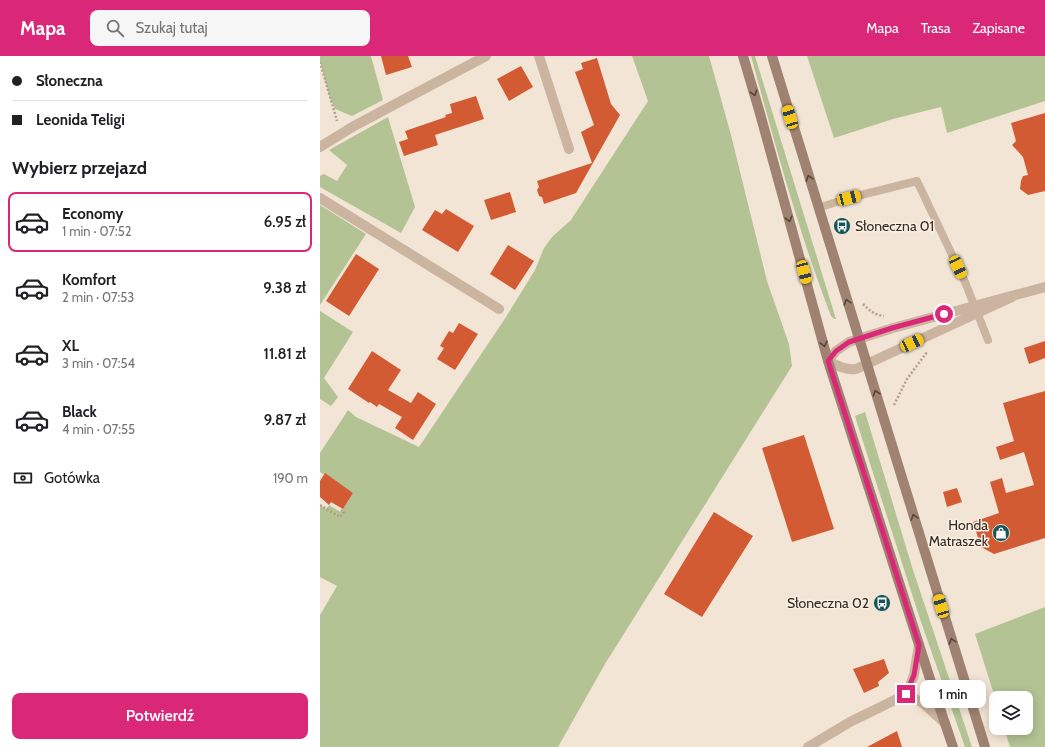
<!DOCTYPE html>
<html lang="pl">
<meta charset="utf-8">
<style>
body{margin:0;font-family:Cabin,sans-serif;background:#f6f6f6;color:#202124;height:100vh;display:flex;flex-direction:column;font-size:15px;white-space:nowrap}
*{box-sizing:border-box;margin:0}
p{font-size:13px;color:#757577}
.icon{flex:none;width:22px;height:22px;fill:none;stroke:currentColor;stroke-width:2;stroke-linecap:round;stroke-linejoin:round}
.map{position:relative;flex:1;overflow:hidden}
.sheet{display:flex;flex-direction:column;background:#fff;width:320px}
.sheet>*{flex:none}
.top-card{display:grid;align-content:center;height:88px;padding:0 12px;background:#fff}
.fabs{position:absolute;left:669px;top:635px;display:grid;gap:8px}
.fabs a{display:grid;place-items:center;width:44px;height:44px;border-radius:8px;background:#fff;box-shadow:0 2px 10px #0003;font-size:20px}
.end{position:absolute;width:18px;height:18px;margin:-9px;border:5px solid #db2777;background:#fff;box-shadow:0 0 0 2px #fff}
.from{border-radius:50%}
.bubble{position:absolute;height:28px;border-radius:8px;background:#fff;box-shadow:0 2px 10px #0003;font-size:13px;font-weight:600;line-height:28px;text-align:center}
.car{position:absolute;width:12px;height:24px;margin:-12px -6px;border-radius:5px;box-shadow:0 0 3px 1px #0007;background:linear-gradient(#f5c518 24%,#345 0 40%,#f5c518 0 76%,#345 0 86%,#f5c518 0)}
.top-card b{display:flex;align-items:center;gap:14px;height:38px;font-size:15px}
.top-card b+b{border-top:1px solid #e0e0e0}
.top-card i{width:10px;height:10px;background:#202124}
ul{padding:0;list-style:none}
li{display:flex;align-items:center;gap:12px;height:60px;margin:0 8px 6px;padding:0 4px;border:2px solid transparent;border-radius:8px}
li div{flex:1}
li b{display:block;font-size:15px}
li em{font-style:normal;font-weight:600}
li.selected{border-color:#db2777}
li>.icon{width:36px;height:36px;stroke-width:1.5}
h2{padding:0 12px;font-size:18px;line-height:48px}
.pay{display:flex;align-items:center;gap:10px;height:44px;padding:0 12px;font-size:15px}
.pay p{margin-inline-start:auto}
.primary-button{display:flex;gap:8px;margin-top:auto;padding:8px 12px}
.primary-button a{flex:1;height:46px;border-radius:8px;background:#db2777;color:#fff;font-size:16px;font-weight:600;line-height:46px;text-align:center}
header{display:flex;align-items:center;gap:24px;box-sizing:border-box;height:56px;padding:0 20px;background:#db2777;color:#fff}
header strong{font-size:19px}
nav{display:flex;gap:22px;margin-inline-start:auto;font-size:14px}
.search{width:280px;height:36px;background:#f6f6f6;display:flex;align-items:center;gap:10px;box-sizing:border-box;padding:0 14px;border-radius:8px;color:#757577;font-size:15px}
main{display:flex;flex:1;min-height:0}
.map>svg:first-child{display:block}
.green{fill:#b3c394}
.building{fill:#d25b34}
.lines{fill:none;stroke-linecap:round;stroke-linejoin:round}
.path{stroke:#b79e8a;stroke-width:2.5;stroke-dasharray:2 2;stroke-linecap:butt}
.lane{stroke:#cbb4a0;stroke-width:8}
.street{stroke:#cbb4a0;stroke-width:10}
.secondary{stroke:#9f8271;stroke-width:10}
.oneway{stroke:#54443b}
.route{stroke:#db2777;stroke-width:5}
.labels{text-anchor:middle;stroke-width:3;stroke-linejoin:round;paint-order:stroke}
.poi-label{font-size:14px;fill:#342924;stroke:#faefe1;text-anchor:end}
</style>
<header>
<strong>Mapa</strong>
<div class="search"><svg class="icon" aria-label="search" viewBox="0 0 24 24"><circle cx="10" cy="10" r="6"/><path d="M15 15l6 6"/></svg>Szukaj tutaj</div>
<nav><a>Mapa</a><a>Trasa</a><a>Zapisane</a></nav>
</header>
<main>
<section class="sheet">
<div class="top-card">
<b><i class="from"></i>Słoneczna</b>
<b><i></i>Leonida Teligi</b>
</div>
<h2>Wybierz przejazd</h2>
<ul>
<li class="selected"><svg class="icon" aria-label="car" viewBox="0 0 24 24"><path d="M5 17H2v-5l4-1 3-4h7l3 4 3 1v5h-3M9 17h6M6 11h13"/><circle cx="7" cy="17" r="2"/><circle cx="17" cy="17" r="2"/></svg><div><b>Economy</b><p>1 min · 07:52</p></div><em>6.95 zł</em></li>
<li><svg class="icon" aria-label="car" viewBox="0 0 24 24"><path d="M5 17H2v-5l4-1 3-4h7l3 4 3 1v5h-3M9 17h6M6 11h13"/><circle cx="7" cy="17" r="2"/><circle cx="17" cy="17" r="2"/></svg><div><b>Komfort</b><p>2 min · 07:53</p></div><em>9.38 zł</em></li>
<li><svg class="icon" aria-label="car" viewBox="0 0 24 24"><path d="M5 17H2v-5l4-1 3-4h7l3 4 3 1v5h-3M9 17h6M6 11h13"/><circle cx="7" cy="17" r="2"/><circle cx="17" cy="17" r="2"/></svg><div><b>XL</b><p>3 min · 07:54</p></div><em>11.81 zł</em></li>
<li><svg class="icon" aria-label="car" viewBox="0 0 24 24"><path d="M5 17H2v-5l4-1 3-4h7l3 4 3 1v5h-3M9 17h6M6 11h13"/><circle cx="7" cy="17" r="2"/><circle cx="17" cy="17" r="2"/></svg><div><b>Black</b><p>4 min · 07:55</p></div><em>9.87 zł</em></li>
</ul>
<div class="pay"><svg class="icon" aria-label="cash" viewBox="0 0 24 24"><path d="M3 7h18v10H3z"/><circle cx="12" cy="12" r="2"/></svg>Gotówka<p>190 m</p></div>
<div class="primary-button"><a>Potwierdź</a></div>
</section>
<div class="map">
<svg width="725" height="691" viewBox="0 0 725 691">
<rect width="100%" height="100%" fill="#f3e5d5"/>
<g class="green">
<polygon points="0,0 51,0 63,44 32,60 15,53 10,42 0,5"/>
<polygon points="312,0 389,0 411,79 447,225 469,288 472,310 285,608 238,691 0,691 0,559 17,530 0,521 0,449 6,453 9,449 21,456 33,437 0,416 0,397 28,354 36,361 99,391 186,261 215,214 224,192 232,181 251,164 328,45"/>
<path d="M 431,0 L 435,0 L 516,263 L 514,263 L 511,260 C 478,175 455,88 431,0 Z"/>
<polygon points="487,0 725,0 725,45 627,77 621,51 573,63 514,82"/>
<polygon points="68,61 95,151 81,177 0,131 0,120 4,118 17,125 27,109 9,94"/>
<polygon points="0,149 46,178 0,249"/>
<polygon points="0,255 33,276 4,322 18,341 11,350 0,343"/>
<polygon points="545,356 593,514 652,691 645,691 600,563 537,367 535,360"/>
<polygon points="725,551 725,691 690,691 684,672 706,672 706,642 676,642 676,645 655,578"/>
</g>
<g class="building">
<polygon points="61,0 88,0 92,11 66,19"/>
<polygon points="277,2 291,48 300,59 256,137 224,148 222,141 219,140 217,134 219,131 217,125 272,107 261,76 274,69 255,16 263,13 261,7"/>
<polygon points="201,10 213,31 189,45 177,23"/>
<polygon points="156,40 164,63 115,79 118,89 84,100 79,86 88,83 85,75 126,61 125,59 132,57 130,48"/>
<polygon points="725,57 725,135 708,139 700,133 701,125 703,120 708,119 703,101 692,89 696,85 691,67"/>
<polygon points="190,136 196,156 171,164 164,144"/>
<polygon points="126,153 154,170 138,196 102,174 115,154 122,158"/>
<polygon points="188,189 214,205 195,234 170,218"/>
<polygon points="36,198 59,213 29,260 6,245"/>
<polygon points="139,267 158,278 135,314 117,303 124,292 120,290 129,275 133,277"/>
<polygon points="725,285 725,302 709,308 704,292"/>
<polygon points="52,295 81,314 68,334 91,347 98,336 116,348 93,384 75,372 82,361 59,348 57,351 50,346 49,347 28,333"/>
<polygon points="725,335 725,482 674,498 661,491 653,466 679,457 670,426 682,422 686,437 714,429 704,396 680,404 676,391 694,385 683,347"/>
<polygon points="484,379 514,473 472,486 442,392"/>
<polygon points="5,417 33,437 23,453 11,446 9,449 0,441 0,425"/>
<polygon points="637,432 642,446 627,451 623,436"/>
<polygon points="394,456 433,480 382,561 344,538"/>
<polygon points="564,603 569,617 558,626 559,630 544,637 533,613"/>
<polygon points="577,675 582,691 547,691"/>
</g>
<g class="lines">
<g class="path">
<polyline points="0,6 17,65"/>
<path d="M 543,248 C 550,255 555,259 564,260"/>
<polyline points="574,349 587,323 607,296"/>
<polyline points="0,449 20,461 24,456 21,454"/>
</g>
<polyline class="lane" points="498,152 529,142 597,125 645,226 668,284"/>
<g class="street">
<polyline points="219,0 249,93"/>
<polyline points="0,91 34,70 166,0"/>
<polyline points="0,142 179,253"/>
<path d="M 692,241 L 536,313 C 525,314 518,310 508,305 L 516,295 L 529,286 L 573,272 L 725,231"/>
<polyline points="587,638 604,648 625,667"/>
<polyline points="488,691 530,666 587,638 594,619 599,589"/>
</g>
<g class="secondary">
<polyline points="423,0 439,54 508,305 611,626 633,691"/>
<polyline points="452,0 665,691"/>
</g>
</g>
<defs><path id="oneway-chevron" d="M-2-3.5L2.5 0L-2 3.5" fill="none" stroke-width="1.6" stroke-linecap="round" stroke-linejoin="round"/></defs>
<g class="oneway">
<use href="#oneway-chevron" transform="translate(434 37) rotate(73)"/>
<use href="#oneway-chevron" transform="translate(489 122) rotate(-107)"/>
<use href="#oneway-chevron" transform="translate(469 163) rotate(75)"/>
<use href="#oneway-chevron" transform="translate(527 246) rotate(-107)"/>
<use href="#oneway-chevron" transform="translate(504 288) rotate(75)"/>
<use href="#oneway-chevron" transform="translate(556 337) rotate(-109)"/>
<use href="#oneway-chevron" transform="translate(594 461) rotate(-107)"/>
<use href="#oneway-chevron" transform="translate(632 585) rotate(-107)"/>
</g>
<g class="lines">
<polyline class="route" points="586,638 594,619 599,589 508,305 516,295 529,286 572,272 624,258"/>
</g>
<defs>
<g id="bus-disc" transform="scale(0.9)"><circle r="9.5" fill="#165459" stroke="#faefe1"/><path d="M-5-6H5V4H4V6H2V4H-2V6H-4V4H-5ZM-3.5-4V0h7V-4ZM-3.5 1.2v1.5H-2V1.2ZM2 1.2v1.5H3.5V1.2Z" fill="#fff"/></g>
<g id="shop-disc" transform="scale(0.9)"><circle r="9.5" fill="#165459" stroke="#faefe1"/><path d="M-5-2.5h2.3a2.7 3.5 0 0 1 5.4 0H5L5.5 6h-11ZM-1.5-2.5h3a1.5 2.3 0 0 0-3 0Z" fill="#fff"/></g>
</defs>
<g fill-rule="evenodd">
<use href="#bus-disc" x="522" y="170"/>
<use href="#shop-disc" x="681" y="477"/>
<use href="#bus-disc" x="562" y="547"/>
</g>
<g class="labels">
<g class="poi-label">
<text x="535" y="175" text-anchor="start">Słoneczna 01</text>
<text x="668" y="474">Honda<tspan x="668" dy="16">Matraszek</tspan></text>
<text x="549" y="552">Słoneczna 02</text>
</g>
</g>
</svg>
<div class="fabs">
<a><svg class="icon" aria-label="layers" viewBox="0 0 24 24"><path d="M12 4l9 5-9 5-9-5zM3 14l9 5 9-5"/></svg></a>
</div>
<i class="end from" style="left:624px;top:258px"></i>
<i class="end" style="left:586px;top:638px"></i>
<div class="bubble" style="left:600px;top:624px;width:66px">1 min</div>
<i class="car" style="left:470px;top:61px;rotate:343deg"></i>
<i class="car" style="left:529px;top:142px;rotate:76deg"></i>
<i class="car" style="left:638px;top:211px;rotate:155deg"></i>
<i class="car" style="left:484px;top:216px;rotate:165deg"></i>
<i class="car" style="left:592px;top:287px;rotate:65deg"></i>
<i class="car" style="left:621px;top:550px;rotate:343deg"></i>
</div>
</main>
